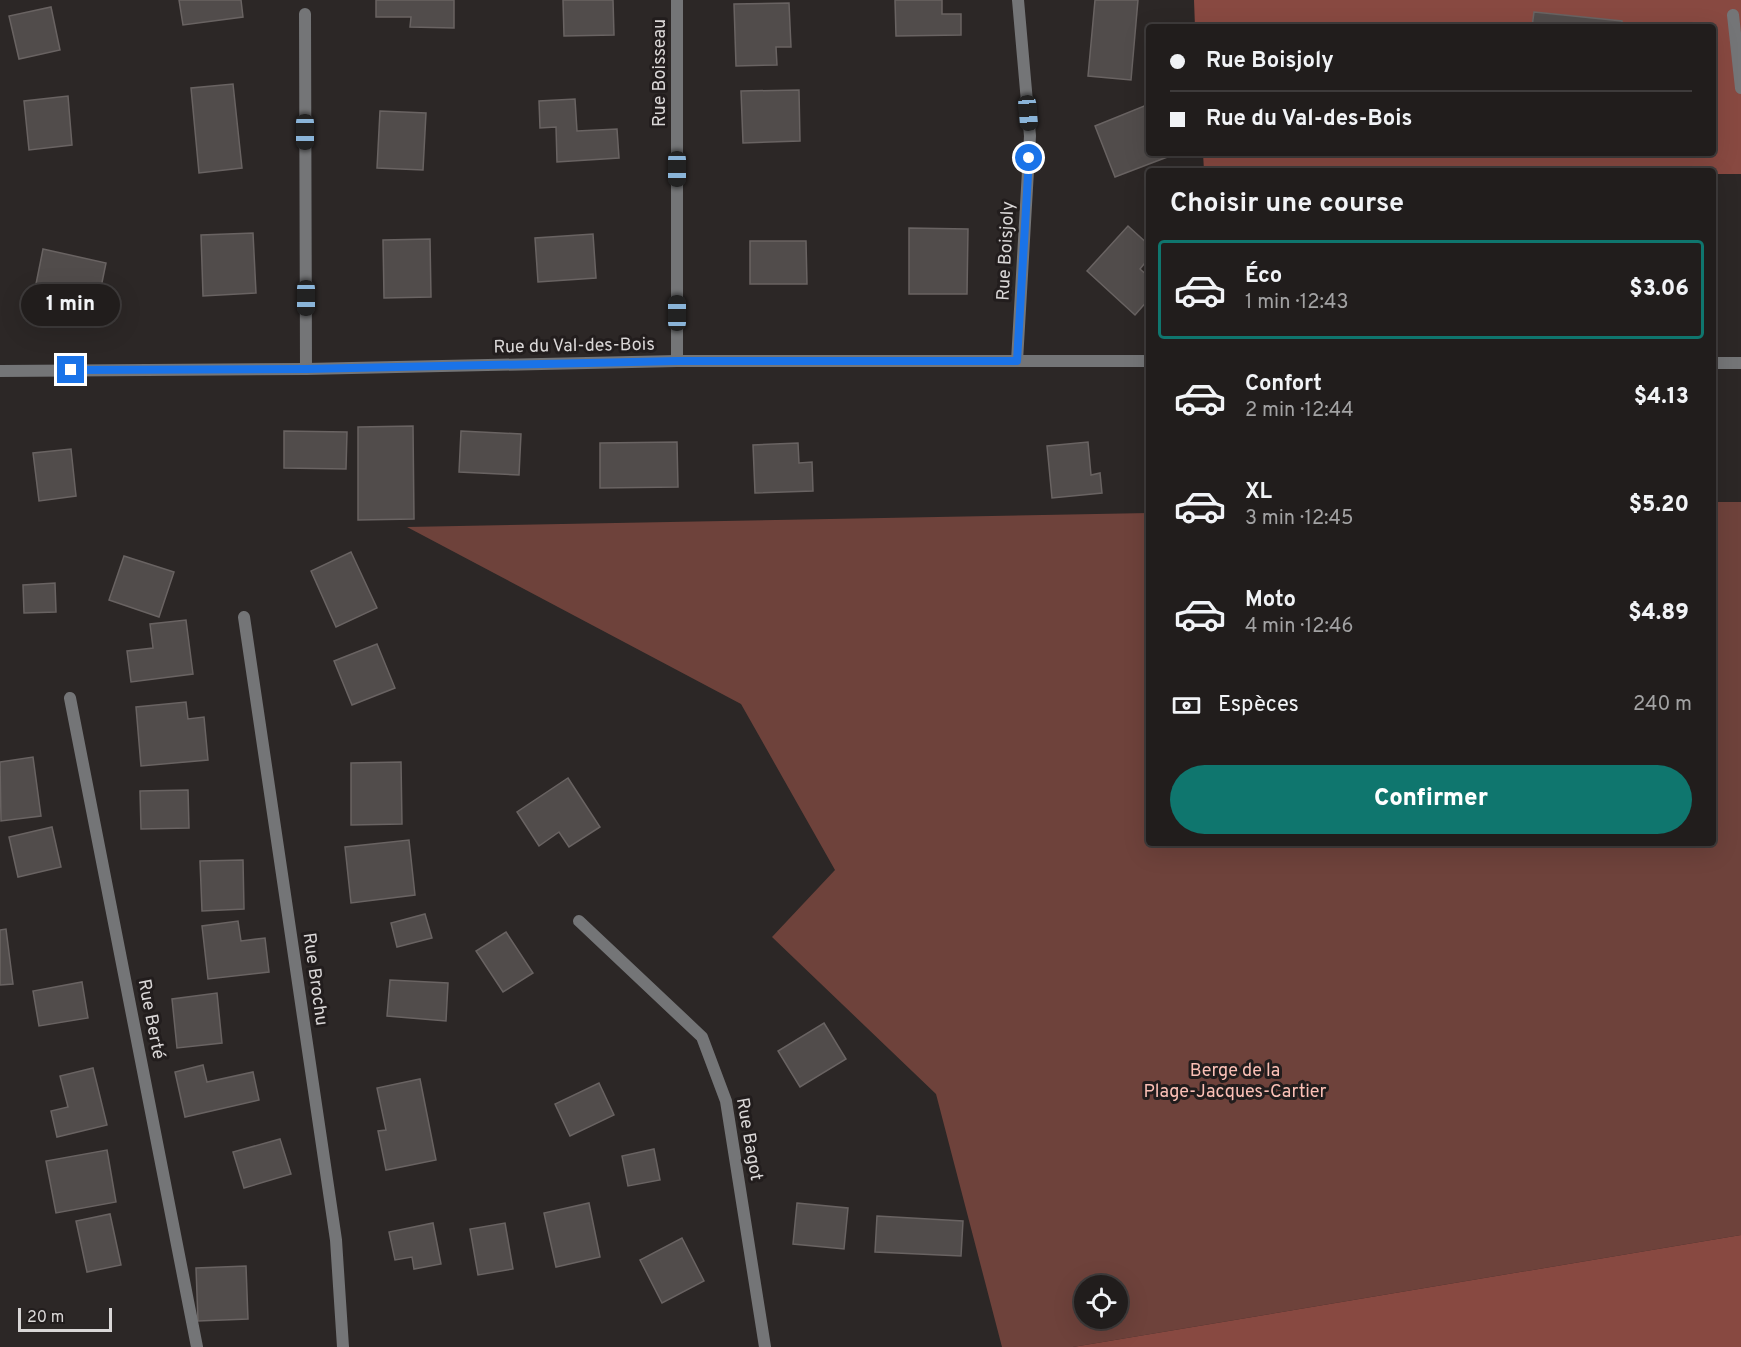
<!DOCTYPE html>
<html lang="fr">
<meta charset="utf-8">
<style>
body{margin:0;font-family:Overpass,sans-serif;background:#292625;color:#f1f3f6;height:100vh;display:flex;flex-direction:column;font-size:22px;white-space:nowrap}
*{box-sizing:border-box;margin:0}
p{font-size:20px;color:#a2a2a3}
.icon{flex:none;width:33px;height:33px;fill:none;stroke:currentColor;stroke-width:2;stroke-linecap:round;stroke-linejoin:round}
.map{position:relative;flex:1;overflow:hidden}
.details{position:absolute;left:1146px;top:168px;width:570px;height:678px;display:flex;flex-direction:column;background:#211d1c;border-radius:6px;box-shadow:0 6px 24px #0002,0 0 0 2px #3e3b3b}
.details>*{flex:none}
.guide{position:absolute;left:1146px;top:24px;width:570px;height:132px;border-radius:6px;box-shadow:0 6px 24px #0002,0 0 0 2px #3e3b3b;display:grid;align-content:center;height:132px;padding:0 24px;background:#211d1c}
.controls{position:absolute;left:1074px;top:1275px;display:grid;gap:12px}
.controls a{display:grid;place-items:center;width:54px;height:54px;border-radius:50%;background:#211d1c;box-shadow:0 6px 24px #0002,0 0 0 2px #3e3b3b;font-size:30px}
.scale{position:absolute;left:18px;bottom:15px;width:94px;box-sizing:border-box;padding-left:6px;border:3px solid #dad7d7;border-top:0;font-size:16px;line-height:21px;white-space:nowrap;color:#dad7d7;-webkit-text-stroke:4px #221d1d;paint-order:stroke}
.end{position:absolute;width:27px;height:27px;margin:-14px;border:8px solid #1a73e8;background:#fff;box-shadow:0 0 0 3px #fff}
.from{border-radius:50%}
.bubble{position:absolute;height:42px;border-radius:21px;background:#211d1c;box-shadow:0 6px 24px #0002,0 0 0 2px #3e3b3b;font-size:20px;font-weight:800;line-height:42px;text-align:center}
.car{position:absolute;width:18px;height:36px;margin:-18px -9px;border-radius:8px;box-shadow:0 0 4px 2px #0007;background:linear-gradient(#222 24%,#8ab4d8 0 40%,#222 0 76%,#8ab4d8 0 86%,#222 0)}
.guide b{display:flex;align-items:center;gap:21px;height:57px;font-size:22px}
.guide b+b{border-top:2px solid #3e3b3b}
.guide i{width:15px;height:15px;background:#f1f3f6}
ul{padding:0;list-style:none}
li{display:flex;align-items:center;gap:18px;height:99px;margin:0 12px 9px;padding:0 12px;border:3px solid transparent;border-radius:6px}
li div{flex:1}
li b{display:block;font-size:22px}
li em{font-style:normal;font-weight:800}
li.current{border-color:#0f766e}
li>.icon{width:54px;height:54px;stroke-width:1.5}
h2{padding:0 24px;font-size:27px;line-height:72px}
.pay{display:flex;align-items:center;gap:15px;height:66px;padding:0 24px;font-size:22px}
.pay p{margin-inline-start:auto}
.cta{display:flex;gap:12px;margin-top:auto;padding:12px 24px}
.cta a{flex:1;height:69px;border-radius:36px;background:#0f766e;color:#fff;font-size:24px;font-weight:800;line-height:69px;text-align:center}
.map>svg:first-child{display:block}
.green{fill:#6e423b;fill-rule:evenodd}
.forest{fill:#884941}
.building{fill:#514c4b;stroke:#696362;stroke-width:1.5}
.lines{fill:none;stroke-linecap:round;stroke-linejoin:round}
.minor{stroke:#747577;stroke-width:12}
.route{stroke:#1a73e8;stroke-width:8}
.labels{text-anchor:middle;stroke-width:6;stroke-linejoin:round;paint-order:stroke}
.street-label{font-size:18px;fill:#dad7d7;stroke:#221d1d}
.park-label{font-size:18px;fill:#fbc0b6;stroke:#221d1d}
</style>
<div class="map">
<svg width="1741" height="1347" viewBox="0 0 1741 1347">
<rect width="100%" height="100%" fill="#2c2726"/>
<path class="green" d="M 1713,502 L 1741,502 L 1741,1235 L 1073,1347 L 1002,1347 L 936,1094 L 772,937 L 835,870 L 741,704 L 407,527 L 1149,513 L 1149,843 L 1713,843 ZM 1084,1286 L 1118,1286 L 1118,1318 L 1084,1318 Z"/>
<g class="forest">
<polygon points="1194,0 1741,0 1741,174 1713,174 1713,171 1204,171 1203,153 1713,153 1713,27 1195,27"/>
<polygon points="1741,1235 1741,1347 1073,1347"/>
</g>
<g class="building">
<polygon points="179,0 241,0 243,17 183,25"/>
<polygon points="376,0 454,0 454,28 410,27 411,17 376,17"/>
<polygon points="563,0 613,0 614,35 564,36"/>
<polygon points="895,0 942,0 942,14 961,14 961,35 896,36"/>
<polygon points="1095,0 1138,0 1131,80 1088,76"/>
<polygon points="789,3 791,47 776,47 777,65 736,66 734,4"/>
<polygon points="51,7 60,50 19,59 9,16"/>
<polygon points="1534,12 1622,21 1622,27 1532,27"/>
<polygon points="233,84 242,168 199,173 191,88"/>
<polygon points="799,90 800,141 743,143 741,91"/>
<polygon points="68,96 72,145 29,150 24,101"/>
<polygon points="575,99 577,131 617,129 619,158 557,162 556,127 540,128 539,101"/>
<polygon points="1149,104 1149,153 1169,153 1170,156 1115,177 1095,126"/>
<polygon points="380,111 426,113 423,170 377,168"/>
<polygon points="1128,226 1149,245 1149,258 1140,269 1149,277 1149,299 1135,315 1087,271"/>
<polygon points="909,228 968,229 967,294 909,294"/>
<polygon points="253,233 256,293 203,296 201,235"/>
<polygon points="593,234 596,278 538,282 535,238"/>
<polygon points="430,239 431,297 384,298 383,240"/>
<polygon points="750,241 806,241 807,284 750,284"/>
<polygon points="43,249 106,263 98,302 35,289"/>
<polygon points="413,426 414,519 358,520 358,427"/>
<polygon points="284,431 347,432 346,469 284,468"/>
<polygon points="461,431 521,434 519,475 459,472"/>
<polygon points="677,442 678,487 600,488 600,443"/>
<polygon points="1088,442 1091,475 1100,473 1102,493 1052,498 1047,446"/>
<polygon points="798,443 799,463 812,462 813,491 755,493 753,445"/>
<polygon points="71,449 76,496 39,501 33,453"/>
<polygon points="351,552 377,608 336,627 311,571"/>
<polygon points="124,556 174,572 159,617 109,600"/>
<polygon points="55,583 56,612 24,613 23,585"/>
<polygon points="186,620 193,674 131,682 127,651 153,648 150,624"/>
<polygon points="377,644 395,688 352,705 334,661"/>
<polygon points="186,702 188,719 204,717 208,760 141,766 136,707"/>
<polygon points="33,757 41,816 1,821 0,762"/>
<polygon points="401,762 402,824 351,825 351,763"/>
<polygon points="568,778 600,827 569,847 559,832 539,846 517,812"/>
<polygon points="188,790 189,828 141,829 140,791"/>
<polygon points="52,827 61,867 18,877 9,837"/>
<polygon points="409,840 415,895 351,903 345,847"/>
<polygon points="243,860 244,909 202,911 200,861"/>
<polygon points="425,914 432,938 397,947 391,923"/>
<polygon points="238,921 241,941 265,938 269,972 208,979 202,926"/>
<polygon points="6,929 13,984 0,985 0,930"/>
<polygon points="506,932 533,973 503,992 476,951"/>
<polygon points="390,980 448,983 446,1021 387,1016"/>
<polygon points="82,982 88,1018 39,1026 33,991"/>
<polygon points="217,993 222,1043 177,1048 172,999"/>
<polygon points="824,1023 846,1059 800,1087 778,1051"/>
<polygon points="203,1065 207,1082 253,1072 259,1100 185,1117 175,1072"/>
<polygon points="93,1068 107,1125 57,1137 51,1111 68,1107 60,1076"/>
<polygon points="420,1079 436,1160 386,1170 378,1131 386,1130 377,1088"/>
<polygon points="599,1083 614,1115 570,1136 555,1104"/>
<polygon points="280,1139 291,1174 244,1188 233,1152"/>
<polygon points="654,1149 660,1180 628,1186 622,1156"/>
<polygon points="107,1150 116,1202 56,1213 46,1161"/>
<polygon points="589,1203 600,1257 556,1267 544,1213"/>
<polygon points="797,1203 848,1208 844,1249 793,1244"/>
<polygon points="110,1214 121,1265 87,1272 76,1221"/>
<polygon points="877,1216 963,1221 961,1256 875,1252"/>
<polygon points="433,1223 441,1264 414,1269 412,1257 395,1260 389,1232"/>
<polygon points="505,1223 513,1269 478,1275 470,1229"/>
<polygon points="682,1238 704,1281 662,1303 640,1260"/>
<polygon points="246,1266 248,1319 198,1321 196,1268"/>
</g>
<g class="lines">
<g class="minor">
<polyline points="305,14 306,369"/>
<polyline points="1733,15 1741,88"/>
<polyline points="677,361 677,1"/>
<polyline points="1017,361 1030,136 1018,0"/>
<polyline points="1713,363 1741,363"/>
<polyline points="0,371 306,369 677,361 1149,361"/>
<polyline points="244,617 336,1240 343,1347"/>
<polyline points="70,698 197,1347"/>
<polyline points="579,921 702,1037 726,1101 765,1347"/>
</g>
</g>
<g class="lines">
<polyline class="route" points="71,370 306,369 677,361 1017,361 1029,158"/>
</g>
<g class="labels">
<g class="street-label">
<text transform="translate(659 73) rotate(-90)" y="6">Rue Boisseau</text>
<text transform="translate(1005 251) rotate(-87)" y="6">Rue Boisjoly</text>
<text transform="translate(574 345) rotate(-1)" y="6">Rue du Val-des-Bois</text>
<text transform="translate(316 979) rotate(82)" y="6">Rue Brochu</text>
<text transform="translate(152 1019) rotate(79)" y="6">Rue Berté</text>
<text transform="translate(750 1139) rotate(80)" y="6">Rue Bagot</text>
</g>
<g class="park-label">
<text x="1235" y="1076">Berge de la<tspan x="1235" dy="21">Plage-Jacques-Cartier</tspan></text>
</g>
</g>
</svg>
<div class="controls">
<a><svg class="icon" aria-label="locate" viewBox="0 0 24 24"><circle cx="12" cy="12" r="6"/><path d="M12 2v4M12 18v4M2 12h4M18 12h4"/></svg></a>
</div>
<div class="scale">20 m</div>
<i class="end from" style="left:1029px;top:158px"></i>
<i class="end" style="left:71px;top:370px"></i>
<div class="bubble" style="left:21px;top:284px;width:99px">1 min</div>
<i class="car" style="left:1028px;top:113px;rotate:175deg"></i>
<i class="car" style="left:305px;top:132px;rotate:180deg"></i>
<i class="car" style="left:677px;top:169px;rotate:180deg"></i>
<i class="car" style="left:306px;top:298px;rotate:180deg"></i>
<i class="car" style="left:677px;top:313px;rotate:0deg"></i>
<div class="guide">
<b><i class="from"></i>Rue Boisjoly</b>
<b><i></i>Rue du Val-des-Bois</b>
</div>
<section class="details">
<h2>Choisir une course</h2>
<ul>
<li class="current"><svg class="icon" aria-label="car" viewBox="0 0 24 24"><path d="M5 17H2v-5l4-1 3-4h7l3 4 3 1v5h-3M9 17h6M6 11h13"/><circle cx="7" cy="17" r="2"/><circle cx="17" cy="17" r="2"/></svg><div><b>Éco</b><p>1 min · 12:43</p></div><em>$3.06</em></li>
<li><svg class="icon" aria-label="car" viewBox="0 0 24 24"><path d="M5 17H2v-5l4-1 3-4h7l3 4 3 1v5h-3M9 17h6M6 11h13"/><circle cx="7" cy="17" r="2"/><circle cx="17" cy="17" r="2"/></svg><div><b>Confort</b><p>2 min · 12:44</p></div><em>$4.13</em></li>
<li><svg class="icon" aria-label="car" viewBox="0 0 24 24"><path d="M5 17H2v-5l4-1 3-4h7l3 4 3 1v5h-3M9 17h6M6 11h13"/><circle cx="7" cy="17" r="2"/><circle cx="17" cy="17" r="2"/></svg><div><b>XL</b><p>3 min · 12:45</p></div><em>$5.20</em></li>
<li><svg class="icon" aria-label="car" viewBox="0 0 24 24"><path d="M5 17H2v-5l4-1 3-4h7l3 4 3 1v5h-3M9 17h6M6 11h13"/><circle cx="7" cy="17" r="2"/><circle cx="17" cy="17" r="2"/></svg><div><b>Moto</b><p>4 min · 12:46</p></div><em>$4.89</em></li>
</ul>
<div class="pay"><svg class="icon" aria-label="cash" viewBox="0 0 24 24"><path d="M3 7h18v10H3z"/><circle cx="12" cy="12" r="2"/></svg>Espèces<p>240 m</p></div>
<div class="cta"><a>Confirmer</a></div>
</section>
</div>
